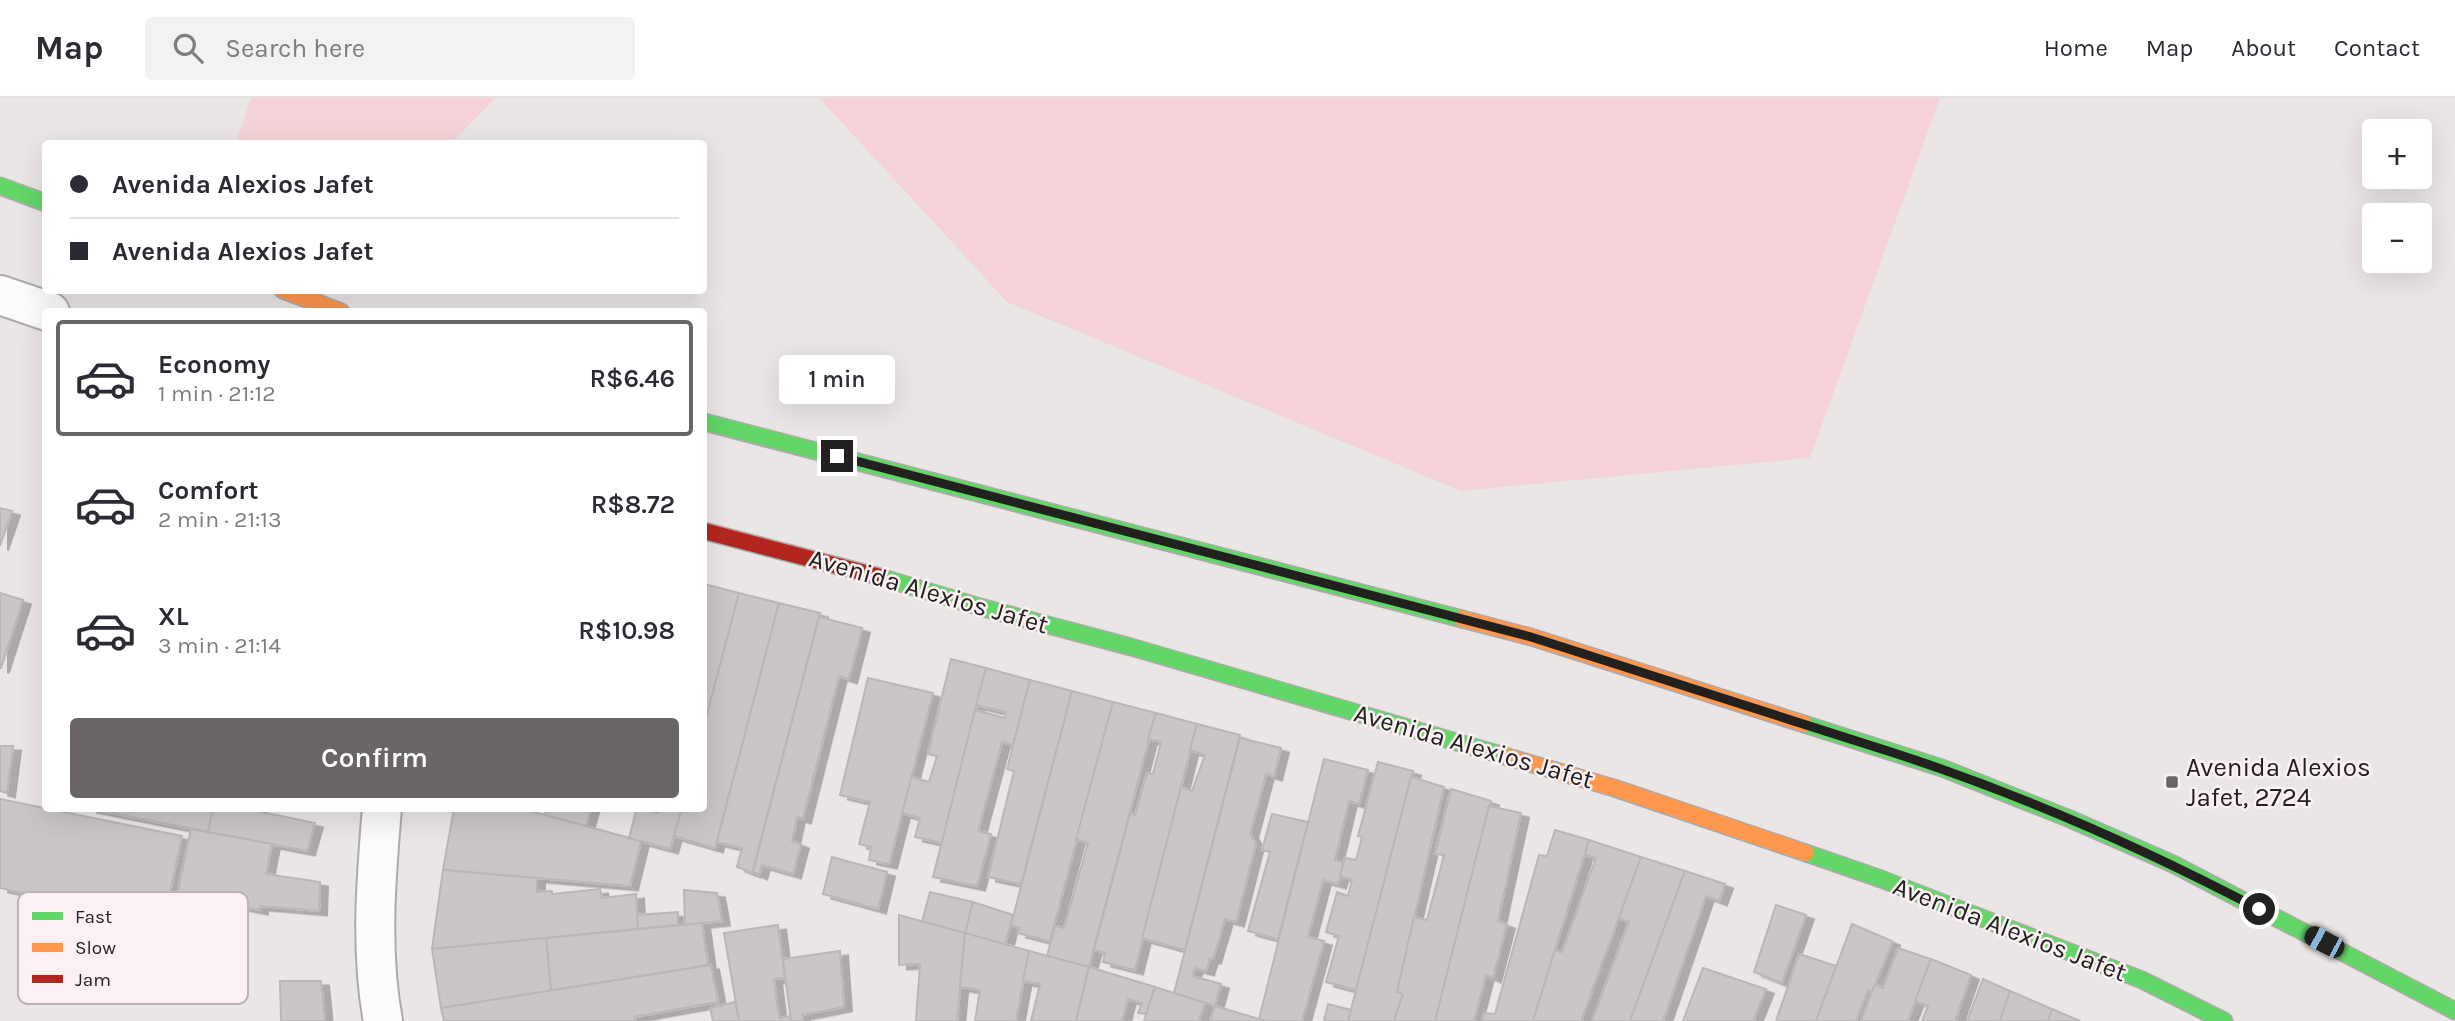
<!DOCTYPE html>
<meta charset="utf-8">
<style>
body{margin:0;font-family:Karla,sans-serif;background:#f2f2f3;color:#2b2b33;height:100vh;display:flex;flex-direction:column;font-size:26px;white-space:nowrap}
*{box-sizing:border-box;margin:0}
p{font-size:23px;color:#7c7c81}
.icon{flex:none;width:38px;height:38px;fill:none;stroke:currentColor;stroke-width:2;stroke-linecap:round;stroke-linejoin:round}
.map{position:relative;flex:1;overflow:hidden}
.drawer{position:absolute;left:42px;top:210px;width:665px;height:504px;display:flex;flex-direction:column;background:#fff;border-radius:7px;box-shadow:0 7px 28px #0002}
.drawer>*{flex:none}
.hud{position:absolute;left:42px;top:42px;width:665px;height:154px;border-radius:7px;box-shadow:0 7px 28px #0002;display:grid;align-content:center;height:154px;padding:0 28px;background:#fff}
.tools{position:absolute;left:2362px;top:21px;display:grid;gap:14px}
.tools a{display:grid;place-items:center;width:70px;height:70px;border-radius:7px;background:#fff;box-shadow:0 7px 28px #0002;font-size:35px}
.end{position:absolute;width:32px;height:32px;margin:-16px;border:9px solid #232020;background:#fff;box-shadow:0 0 0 4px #fff}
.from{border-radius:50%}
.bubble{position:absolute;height:49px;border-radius:7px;background:#fff;box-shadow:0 7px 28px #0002;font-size:23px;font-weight:600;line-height:49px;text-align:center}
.car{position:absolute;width:21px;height:42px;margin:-21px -10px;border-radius:9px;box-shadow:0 0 5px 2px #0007;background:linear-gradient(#222 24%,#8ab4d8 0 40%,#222 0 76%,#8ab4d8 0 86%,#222 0)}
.hud b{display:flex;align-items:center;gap:24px;height:66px;font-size:26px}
.hud b+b{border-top:2px solid #e1e1e2}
.hud i{width:18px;height:18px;background:#2b2b33}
ul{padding:12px 0 0;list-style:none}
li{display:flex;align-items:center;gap:21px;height:116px;margin:0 14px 10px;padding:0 14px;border:4px solid transparent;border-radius:7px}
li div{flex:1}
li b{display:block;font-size:26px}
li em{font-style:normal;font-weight:600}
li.selected{border-color:#696565}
li>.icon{width:63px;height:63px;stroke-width:1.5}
.cta{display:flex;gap:14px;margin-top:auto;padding:14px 28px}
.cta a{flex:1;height:80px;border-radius:7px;background:#696565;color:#fff;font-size:28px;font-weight:600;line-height:80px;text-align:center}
header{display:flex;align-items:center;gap:42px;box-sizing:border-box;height:98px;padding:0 35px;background:#fff;border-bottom:2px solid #e1e1e2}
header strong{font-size:33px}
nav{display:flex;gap:38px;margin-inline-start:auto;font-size:24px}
.search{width:490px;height:63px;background:#f2f2f3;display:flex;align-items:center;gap:18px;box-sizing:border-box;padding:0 24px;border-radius:7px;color:#7c7c81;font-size:26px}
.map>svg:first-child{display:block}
.green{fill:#f4d2d8}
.building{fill:#cac6c6;stroke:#bab6b6;stroke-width:2;filter:url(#shadow)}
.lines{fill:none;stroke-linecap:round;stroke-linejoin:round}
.street-casing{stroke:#aeaaab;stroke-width:42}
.fast-casing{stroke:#aeaaab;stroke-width:19}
.slow-casing{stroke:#aeaaab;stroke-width:19}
.jam-casing{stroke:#aeaaab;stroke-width:19}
.street{stroke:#fcfbfb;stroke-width:38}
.fast{stroke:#63d668;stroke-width:16}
.slow{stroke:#ff974d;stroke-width:16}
.jam{stroke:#b3261e;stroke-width:16}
.route{stroke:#232020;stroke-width:9}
.poi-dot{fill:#696565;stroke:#fbf1f3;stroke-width:2.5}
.labels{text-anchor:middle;stroke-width:5;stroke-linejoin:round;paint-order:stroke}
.street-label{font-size:26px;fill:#232020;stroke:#fbf1f3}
.poi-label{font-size:26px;fill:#232020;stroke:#fbf1f3;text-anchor:start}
.key{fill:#fbf1f3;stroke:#bab2b4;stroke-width:2}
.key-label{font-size:19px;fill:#232020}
</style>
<header>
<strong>Map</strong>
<div class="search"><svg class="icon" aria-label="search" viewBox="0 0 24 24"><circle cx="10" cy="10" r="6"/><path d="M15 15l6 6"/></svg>Search here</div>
<nav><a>Home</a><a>Map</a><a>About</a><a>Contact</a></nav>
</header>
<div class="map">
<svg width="2455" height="923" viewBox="0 0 2455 923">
<defs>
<filter id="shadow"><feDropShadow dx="8" dy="4.5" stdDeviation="0" flood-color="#0004"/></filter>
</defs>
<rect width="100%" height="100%" fill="#ebe6e6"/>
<g class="green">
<polygon points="251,0 495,0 452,45 236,45"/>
<polygon points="819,0 1940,0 1810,360 1461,393 1007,204"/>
</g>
<g class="building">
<polygon points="0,410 12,413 0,448"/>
<polygon points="704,486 739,495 704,628"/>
<polygon points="0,495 23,502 1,570 0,570"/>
<polygon points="739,495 779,505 715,750 674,738 682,710 704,710 704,628"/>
<polygon points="779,505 820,515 752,775 737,769 742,750 717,744"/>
<polygon points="819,519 862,530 849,581 839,578 803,721 797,719 792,743 801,746 793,776 762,767 759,777 753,774"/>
<polygon points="951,561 986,570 942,745 915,739 920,720 902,715 911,679 929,684 937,658 928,656"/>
<polygon points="986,570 1030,582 1013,647 1002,644 978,733 991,736 977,788 933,779 975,612 1005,620 1006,614 976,607"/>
<polygon points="868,580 933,595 889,766 869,762 871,749 859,746 870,704 840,697"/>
<polygon points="1030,582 1072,593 1021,786 988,779 1014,673 1007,671"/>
<polygon points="1072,593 1113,604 1050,843 1018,835 1020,830 1011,827"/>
<polygon points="1113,604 1156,615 1089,869 1047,858 1055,828 1064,830 1088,745 1076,741"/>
<polygon points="1156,615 1197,626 1135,872 1103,864 1105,855 1094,852 1130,716 1135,717 1147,675 1153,676 1161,644 1148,641"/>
<polygon points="1197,626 1240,637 1185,852 1142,840 1181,689 1192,693 1205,657 1190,652"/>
<polygon points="1240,640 1281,650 1274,678 1266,676 1250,736 1256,746 1236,824 1225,821 1213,861 1210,861 1206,873 1195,870 1192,878 1221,886 1215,908 1174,895"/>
<polygon points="0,648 13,648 7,695 0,693"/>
<polygon points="1324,661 1368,672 1359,706 1349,703 1335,762 1344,765 1338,786 1323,782 1308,839 1324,843 1302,923 1265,923 1259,921"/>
<polygon points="1378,664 1413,673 1356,892 1326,884 1339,838 1326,834 1337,794 1348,798 1352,782 1340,778 1345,760 1356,762 1362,739 1358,738"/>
<polygon points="1411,679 1444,689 1397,894 1403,896 1394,923 1348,923"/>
<polygon points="1451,691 1491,703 1435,923 1394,923 1403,896 1397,894 1414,819 1427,822 1444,757 1435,756"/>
<polygon points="0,701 182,738 165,818 101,804 100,811 0,790"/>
<polygon points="1489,708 1521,715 1498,823 1507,826 1493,880 1486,877 1474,923 1435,923"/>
<polygon points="88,710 213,710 208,734"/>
<polygon points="213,710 242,710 315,725 307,753 208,734"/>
<polygon points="454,710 519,710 641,743 630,788 443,772"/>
<polygon points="546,710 591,710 586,728 545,717"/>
<polygon points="637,710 657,715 658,710 682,710 670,751 629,740"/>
<polygon points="1272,716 1308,724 1278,841 1248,833 1270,754 1262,752"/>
<polygon points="191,731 272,746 266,776 320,784 319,813 260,808 260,812 177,797"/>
<polygon points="1555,732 1589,742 1533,923 1482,923 1484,915 1495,916 1539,757 1547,758"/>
<polygon points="1589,742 1641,759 1581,923 1533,923 1555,852 1562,854 1596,760 1585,757"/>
<polygon points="832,759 887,774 878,811 823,796"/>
<polygon points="1641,759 1685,773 1630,923 1592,923 1629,824 1619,820"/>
<polygon points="443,772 537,780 537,794 552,793 552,796 600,791 602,800 636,796 638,831 432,851"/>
<polygon points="1685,773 1725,786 1719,803 1706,798 1663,923 1630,923"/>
<polygon points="684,792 717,795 722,823 685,827"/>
<polygon points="930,794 973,804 965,835 922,824"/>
<polygon points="973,804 1013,817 1005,847 965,835"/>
<polygon points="1776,807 1806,817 1782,885 1754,874"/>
<polygon points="678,814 678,827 638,831 637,817"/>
<polygon points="899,817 965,835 957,923 916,923 920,866 899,867"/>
<polygon points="702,825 708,867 551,893 546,840"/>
<polygon points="1852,826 1892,843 1891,847 1872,894 1868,892 1856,923 1816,923"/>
<polygon points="778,827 785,880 774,881 779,920 791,918 791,923 739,923 724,835"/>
<polygon points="965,835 1029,853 1016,923 975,923 980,892 960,889"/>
<polygon points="546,840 551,893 441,910 432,851"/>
<polygon points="1898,850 1931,861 1908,923 1861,923 1875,886 1883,890"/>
<polygon points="840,853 844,909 802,917 803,923 791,923 783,861"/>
<polygon points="1029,853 1089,869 1076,923 1031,923 1040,886 1023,883"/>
<polygon points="1799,856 1836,868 1816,923 1776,923"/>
<polygon points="1931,861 1971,877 1955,923 1922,923 1928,908 1915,903"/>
<polygon points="711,867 718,904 634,919 635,922 631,923 444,923 441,910"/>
<polygon points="1089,869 1155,889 1146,916 1138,915 1142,905 1128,901 1122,923 1076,923"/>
<polygon points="1703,870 1766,891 1753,923 1683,923"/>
<polygon points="1983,881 2010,893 2000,923 1967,923"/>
<polygon points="280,883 321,883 325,923 281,923"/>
<polygon points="1155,889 1205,905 1199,923 1144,923"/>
<polygon points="2010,893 2052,911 2048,923 2000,923"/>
<polygon points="735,904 739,923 713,923 710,910"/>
<polygon points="1328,906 1351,912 1348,923 1324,923"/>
<polygon points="1215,908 1259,921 1258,923 1210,923"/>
<polygon points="2052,911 2080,923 2048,923"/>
</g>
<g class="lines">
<g class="street-casing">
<g id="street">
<polyline points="0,197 50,214"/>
<path d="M 382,710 C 376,780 370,854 383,923"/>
</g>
</g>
<g class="fast-casing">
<g id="fast">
<polyline points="0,88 46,105"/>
<polyline points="704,324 1462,521"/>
<polyline points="880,479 980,509 1131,549 1508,659"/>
<polyline points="1804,626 1942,670 2070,721 2173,766 2455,913"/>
<polyline points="1806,755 1881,781 2142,882 2224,923"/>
</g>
</g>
<g class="slow-casing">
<g id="slow">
<polyline points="283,192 341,214"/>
<polyline points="1462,521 1531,539 1804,626"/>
<polyline points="1508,659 1614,690 1806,755"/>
</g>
</g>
<g class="jam-casing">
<polyline id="jam" points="704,433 880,479"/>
</g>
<use href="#street" class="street"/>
<use href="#fast" class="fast"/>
<use href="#slow" class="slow"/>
<use href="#jam" class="jam"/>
</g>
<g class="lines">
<path class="route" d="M 837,358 L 1531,539 L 1891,654 C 2018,695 2141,749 2259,811"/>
</g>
<rect class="poi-dot" x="2165" y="677" width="14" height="14" rx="3.5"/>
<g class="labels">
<g class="street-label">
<text transform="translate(929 493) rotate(16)" y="9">Avenida Alexios Jafet</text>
<text transform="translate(1474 648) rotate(16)" y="9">Avenida Alexios Jafet</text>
<text transform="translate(2010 831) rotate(21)" y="9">Avenida Alexios Jafet</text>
</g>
<g class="poi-label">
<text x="2186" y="678">Avenida Alexios<tspan x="2186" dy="30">Jafet, 2724</tspan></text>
</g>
</g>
<rect x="18" y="794" width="230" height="112" rx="10" class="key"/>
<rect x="32" y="814" width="31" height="8" fill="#63d668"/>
<rect x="32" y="845" width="31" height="9" fill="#ff974d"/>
<rect x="32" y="877" width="31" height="8" fill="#b3261e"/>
<g class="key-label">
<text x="75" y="825">Fast</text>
<text x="75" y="856">Slow</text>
<text x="75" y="888">Jam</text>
</g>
</svg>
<div class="tools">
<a>+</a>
<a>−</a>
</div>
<i class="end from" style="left:2259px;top:811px"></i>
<i class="end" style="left:837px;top:358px"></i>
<div class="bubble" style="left:779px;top:257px;width:116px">1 min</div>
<i class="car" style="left:2324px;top:844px;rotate:298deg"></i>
<div class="hud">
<b><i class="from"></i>Avenida Alexios Jafet</b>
<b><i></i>Avenida Alexios Jafet</b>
</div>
<section class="drawer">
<ul>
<li class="selected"><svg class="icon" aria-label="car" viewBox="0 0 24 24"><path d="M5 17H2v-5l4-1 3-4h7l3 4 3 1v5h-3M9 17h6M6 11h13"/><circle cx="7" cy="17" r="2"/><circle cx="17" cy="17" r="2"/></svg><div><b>Economy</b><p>1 min · 21:12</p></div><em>R$6.46</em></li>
<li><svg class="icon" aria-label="car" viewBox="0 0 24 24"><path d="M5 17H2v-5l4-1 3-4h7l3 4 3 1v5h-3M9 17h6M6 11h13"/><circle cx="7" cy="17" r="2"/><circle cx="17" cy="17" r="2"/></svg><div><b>Comfort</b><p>2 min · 21:13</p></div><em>R$8.72</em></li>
<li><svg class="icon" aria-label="car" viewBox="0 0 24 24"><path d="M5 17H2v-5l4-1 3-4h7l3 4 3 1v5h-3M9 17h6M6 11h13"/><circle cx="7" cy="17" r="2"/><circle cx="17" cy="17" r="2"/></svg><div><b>XL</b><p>3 min · 21:14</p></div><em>R$10.98</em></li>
</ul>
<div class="cta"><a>Confirm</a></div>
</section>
</div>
